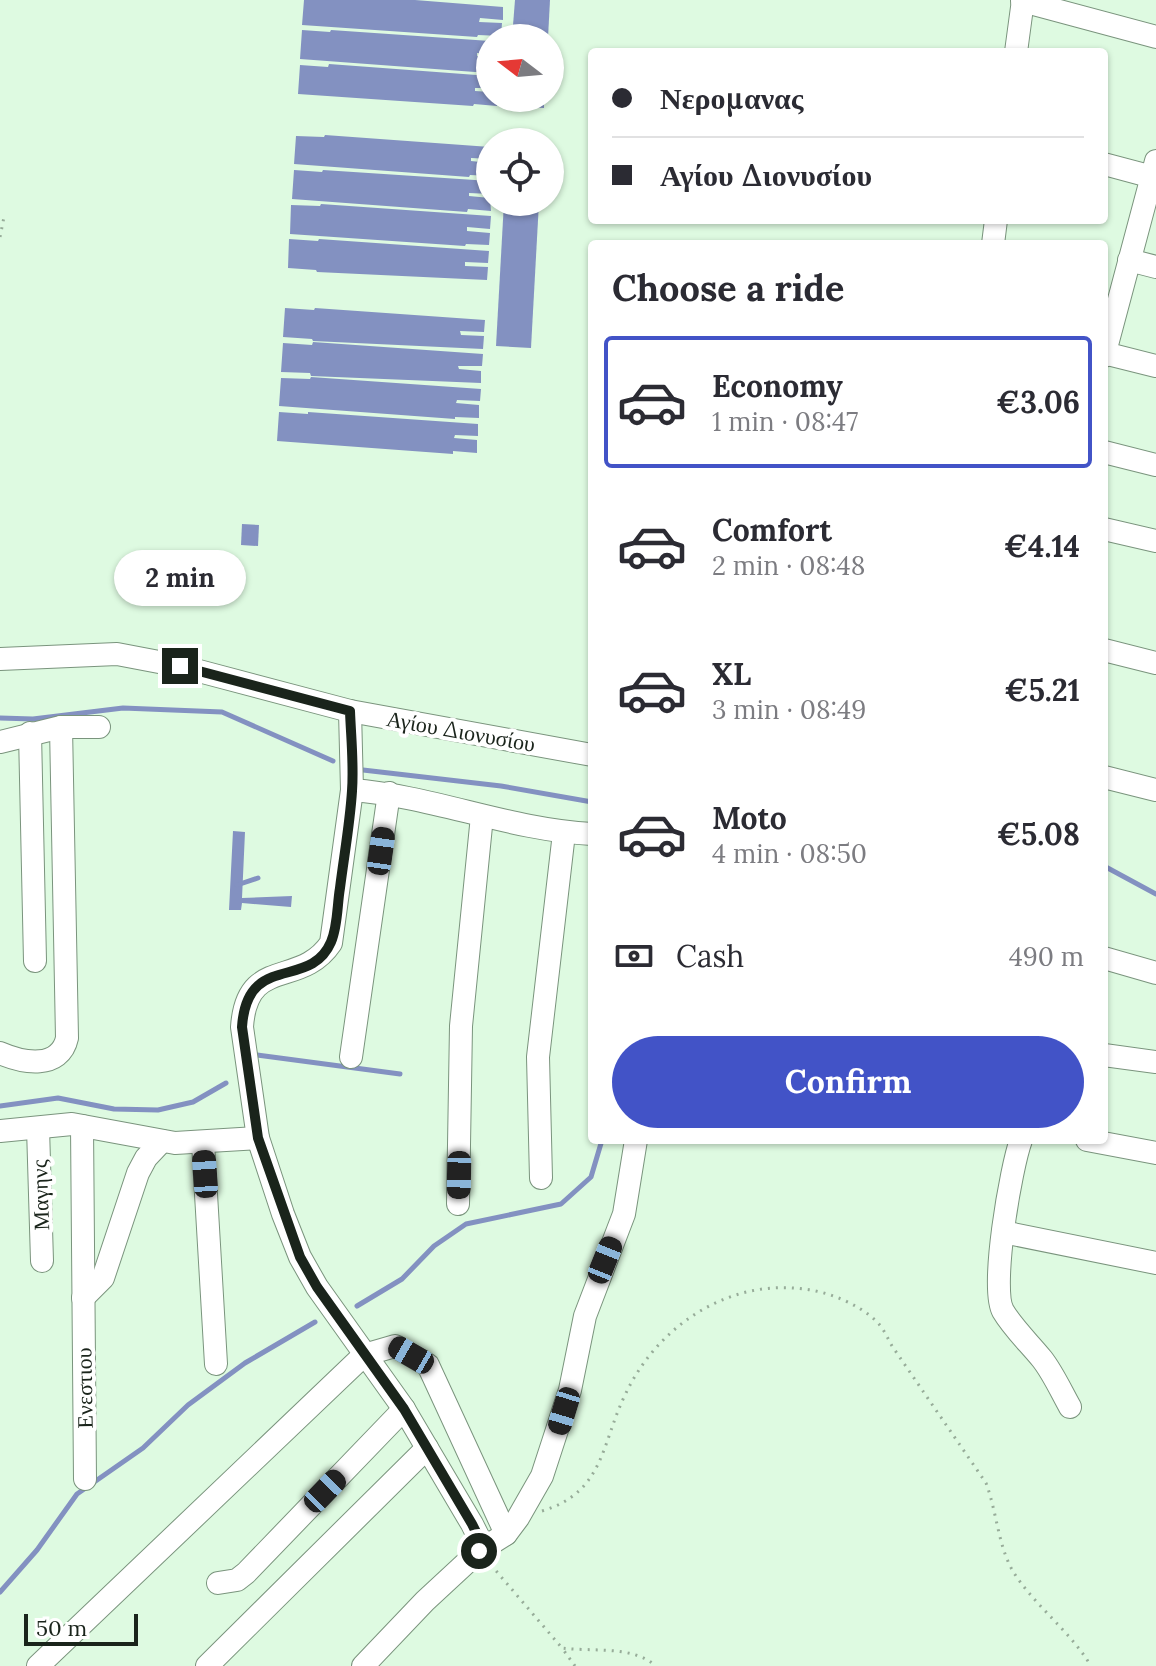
<!DOCTYPE html>
<meta charset="utf-8">
<style>
body{margin:0;font-family:Lora,serif;background:#f7f7f7;color:#2b2b33;height:100vh;display:flex;flex-direction:column;font-size:30px;white-space:nowrap}
*{box-sizing:border-box;margin:0}
p{font-size:26px;color:#7c7c81}
.icon{flex:none;width:44px;height:44px;fill:none;stroke:currentColor;stroke-width:2;stroke-linecap:round;stroke-linejoin:round}
.map{position:relative;flex:1;overflow:hidden}
.drawer{position:absolute;left:588px;top:240px;width:520px;height:904px;display:flex;flex-direction:column;background:#fff;border-radius:8px;box-shadow:0 2px 6px #0004}
.drawer>*{flex:none}
.hud{position:absolute;left:588px;top:48px;width:520px;height:176px;border-radius:8px;box-shadow:0 2px 6px #0004;display:grid;align-content:center;height:176px;padding:0 24px;background:#fff}
.needle{width:52px;rotate:286deg}
.tools{position:absolute;left:476px;top:24px;display:grid;gap:16px}
.tools a{display:grid;place-items:center;width:88px;height:88px;border-radius:50%;background:#fff;box-shadow:0 2px 6px #0004;font-size:40px}
.scale{position:absolute;left:24px;bottom:20px;width:114px;box-sizing:border-box;padding-left:8px;border:4px solid #1a241b;border-top:0;font-size:22px;line-height:28px;white-space:nowrap;color:#1a241b;-webkit-text-stroke:6px #fff;paint-order:stroke}
.end{position:absolute;width:36px;height:36px;margin:-18px;border:10px solid #1a241b;background:#fff;box-shadow:0 0 0 4px #fff}
.from{border-radius:50%}
.bubble{position:absolute;height:56px;border-radius:28px;background:#fff;box-shadow:0 2px 6px #0004;font-size:26px;font-weight:800;line-height:56px;text-align:center}
.car{position:absolute;width:24px;height:48px;margin:-24px -12px;border-radius:10px;box-shadow:0 0 6px 2px #0007;background:linear-gradient(#222 24%,#8ab4d8 0 40%,#222 0 76%,#8ab4d8 0 86%,#222 0)}
.hud b{display:flex;align-items:center;gap:28px;height:76px;font-size:30px}
.hud b+b{border-top:2px solid #e1e1e2}
.hud i{width:20px;height:20px;background:#2b2b33}
ul{padding:0;list-style:none}
li{display:flex;align-items:center;gap:24px;height:132px;margin:0 16px 12px;padding:0 8px;border:4px solid transparent;border-radius:8px}
li div{flex:1}
li b{display:block;font-size:30px}
li em{font-style:normal;font-weight:800}
li.current{border-color:#4253c7}
li>.icon{width:72px;height:72px;stroke-width:1.5}
h2{padding:0 24px;font-size:36px;line-height:96px}
.pay{display:flex;align-items:center;gap:20px;height:88px;padding:0 24px;font-size:30px}
.pay p{margin-inline-start:auto}
.primary-button{display:flex;gap:16px;margin-top:auto;padding:16px 24px}
.primary-button a{flex:1;height:92px;border-radius:48px;background:#4253c7;color:#fff;font-size:32px;font-weight:800;line-height:92px;text-align:center}
.map>svg:first-child{display:block}
.water{fill:#8391c1}
.lines{fill:none;stroke-linecap:round;stroke-linejoin:round}
.stream{stroke:#8391c1;stroke-width:5}
.minor-casing{stroke:#7a947d;stroke-width:24}
.path{stroke:#97ac99;stroke-width:3;stroke-dasharray:2 6;stroke-linecap:butt}
.minor{stroke:#fff;stroke-width:22}
.route{stroke:#1a241b;stroke-width:10}
.labels{text-anchor:middle;stroke-width:8;stroke-linejoin:round;paint-order:stroke}
.street-label{font-size:22px;fill:#1a241b;stroke:#fff}
</style>
<div class="map">
<svg width="1156" height="1666" viewBox="0 0 1156 1666">
<rect width="100%" height="100%" fill="#defae1"/>
<g class="water">
<polygon points="304,0 415,0 503,7 503,20 480,18 479,22 502,23 501,36 478,35 477,37 302,25"/>
<polygon points="515,0 550,0 548,38 512,38"/>
<polygon points="302,30 330,32 331,30 490,41 490,54 477,53 477,56 490,58 490,71 475,72 300,59"/>
<polygon points="329,64 490,76 490,88 475,88 475,91 490,92 490,98 498,98 497,106 474,104 473,106 298,94 300,65 328,67"/>
<polygon points="509,98 544,98 544,108 509,106"/>
<polygon points="325,135 490,147 490,159 471,158 471,161 490,163 490,176 470,175 469,177 294,164 296,136 324,137"/>
<polygon points="294,170 322,172 323,170 490,181 490,194 469,193 469,196 490,198 491,211 468,209 467,212 292,199"/>
<polygon points="504,202 539,202 531,348 496,346"/>
<polygon points="321,204 491,216 490,229 467,227 467,231 490,233 489,245 466,244 465,246 290,234 291,205 320,206"/>
<polygon points="289,239 318,241 319,239 489,251 488,263 465,262 465,266 488,267 487,280 317,272 316,270 288,268"/>
<polygon points="285,308 314,310 315,308 485,320 484,332 460,331 461,335 484,336 483,349 313,341 312,339 283,337"/>
<polygon points="313,342 483,354 482,366 458,366 459,369 481,371 481,383 311,376 310,373 281,372 283,343 312,345"/>
<polygon points="311,377 481,389 480,401 457,400 456,403 479,405 479,418 455,417 455,419 279,406 281,378 310,379"/>
<polygon points="279,412 308,414 308,412 478,424 478,436 455,435 454,438 477,440 477,453 453,451 453,454 277,441"/>
<polygon points="242,524 259,525 258,546 241,545"/>
<polygon points="233,831 245,832 242,898 292,896 291,907 242,903 241,910 229,910"/>
</g>
<g class="lines">
<g class="stream">
<polyline points="0,718 33,719 123,708 222,712 333,761"/>
<polyline points="363,770 501,786 592,802"/>
<polyline points="1104,866 1156,894"/>
<polyline points="237,885 258,878"/>
<polyline points="257,1055 400,1074"/>
<polyline points="0,1106 58,1098 114,1109 158,1110 193,1102 226,1083"/>
<polyline points="357,1306 402,1279 434,1246 466,1224 561,1204 591,1177 602,1140"/>
<polyline points="0,1592 37,1550 77,1494 143,1448 188,1405 245,1363 315,1322"/>
</g>
<g class="minor-casing">
<g id="minor">
<polyline points="1022,1 1156,37"/>
<polyline points="1016,52 1023,0"/>
<polyline points="1104,164 1156,178"/>
<polyline points="993,244 996,220"/>
<polyline points="1129,260 1156,267"/>
<polyline points="1104,353 1156,366"/>
<polyline points="1104,356 1156,161"/>
<polyline points="1104,452 1156,465"/>
<polyline points="1104,529 1156,541"/>
<polyline points="1104,650 1156,663"/>
<polyline points="0,659 117,654 180,666 350,711 592,755"/>
<path d="M 350,711 L 352,790 L 331,943 C 300,989 247,955 242,1027 L 258,1138 L 283,1214 L 300,1257 L 317,1287 L 404,1409 L 472,1524 L 478,1536 L 479,1551"/>
<polyline points="30,733 35,961"/>
<polyline points="0,742 61,727 99,727"/>
<polyline points="1104,777 1156,790"/>
<path d="M 352,790 C 433,796 510,830 592,834"/>
<polyline points="1104,958 1156,973"/>
<path d="M 0,1053 C 23,1063 60,1070 67,1038 L 61,727"/>
<polyline points="1104,1055 1156,1062"/>
<polyline points="351,1057 389,793"/>
<polyline points="82,1126 85,1479"/>
<polyline points="38,1128 42,1261"/>
<polyline points="0,1131 72,1124 175,1143 258,1138"/>
<path d="M 1021,1140 C 1011,1167 990,1288 1003,1311 C 1013,1328 1029,1343 1042,1359 C 1053,1373 1061,1391 1070,1407"/>
<polyline points="1087,1140 1156,1153"/>
<polyline points="203,1143 216,1364"/>
<polyline points="541,1178 538,1057 564,833"/>
<polyline points="458,1204 461,1026 482,816"/>
<polyline points="1003,1232 1156,1263"/>
<polyline points="83,1298 103,1278 138,1173 146,1158 162,1141"/>
<polyline points="218,1583 237,1580 246,1573 404,1409"/>
<polyline points="38,1666 364,1355 395,1346 428,1365 506,1534"/>
<polyline points="207,1666 427,1448"/>
<polyline points="363,1666 425,1601 479,1551 506,1534 518,1518 542,1476 570,1390 585,1316 624,1214 636,1140"/>
</g>
</g>
<g class="path">
<polyline points="0,237 4,217"/>
<path d="M 542,1511 C 605,1492 601,1443 626,1393 C 658,1326 728,1279 803,1289 C 827,1291 858,1304 875,1320 C 883,1327 887,1337 892,1346 L 986,1483 C 997,1512 998,1547 1014,1573 C 1036,1607 1070,1631 1091,1666"/>
<polyline points="491,1565 562,1648"/>
<path d="M 575,1666 L 562,1648 C 592,1652 632,1645 656,1666"/>
</g>
<use href="#minor" class="minor"/>
</g>
<g class="lines">
<path class="route" d="M 180,666 L 350,711 C 351,738 354,765 352,791 C 350,823 344,856 340,888 C 337,905 338,926 331,942 C 310,991 247,951 242,1027 L 258,1138 L 300,1257 L 317,1287 L 404,1409 L 472,1524 L 478,1536 L 479,1551"/>
</g>
<g class="labels">
<g class="street-label">
<text transform="translate(461 731) rotate(10)" y="8">Αγίου Διονυσίου</text>
<text transform="translate(40 1195) rotate(-92)" y="8">Μαγηνς</text>
<text transform="translate(84 1388) rotate(-91)" y="8">Ενεστιου</text>
</g>
</g>
</svg>
<div class="tools">
<a><svg class="needle" viewBox="-14 -14 28 28"><path d="M0-13l5 13h-10z" fill="#e53935"/><path d="M0 13l5-13h-10z" fill="#7c7c81"/></svg></a>
<a><svg class="icon" aria-label="locate" viewBox="0 0 24 24"><circle cx="12" cy="12" r="6"/><path d="M12 2v4M12 18v4M2 12h4M18 12h4"/></svg></a>
</div>
<div class="scale">50 m</div>
<i class="end from" style="left:479px;top:1551px"></i>
<i class="end" style="left:180px;top:666px"></i>
<div class="bubble" style="left:114px;top:550px;width:132px">2 min</div>
<i class="car" style="left:381px;top:851px;rotate:8deg"></i>
<i class="car" style="left:205px;top:1174px;rotate:356deg"></i>
<i class="car" style="left:459px;top:1175px;rotate:181deg"></i>
<i class="car" style="left:605px;top:1260px;rotate:22deg"></i>
<i class="car" style="left:411px;top:1355px;rotate:300deg"></i>
<i class="car" style="left:564px;top:1411px;rotate:197deg"></i>
<i class="car" style="left:325px;top:1491px;rotate:44deg"></i>
<div class="hud">
<b><i class="from"></i>Νερομανας</b>
<b><i></i>Αγίου Διονυσίου</b>
</div>
<section class="drawer">
<h2>Choose a ride</h2>
<ul>
<li class="current"><svg class="icon" aria-label="car" viewBox="0 0 24 24"><path d="M5 17H2v-5l4-1 3-4h7l3 4 3 1v5h-3M9 17h6M6 11h13"/><circle cx="7" cy="17" r="2"/><circle cx="17" cy="17" r="2"/></svg><div><b>Economy</b><p>1 min · 08:47</p></div><em>€3.06</em></li>
<li><svg class="icon" aria-label="car" viewBox="0 0 24 24"><path d="M5 17H2v-5l4-1 3-4h7l3 4 3 1v5h-3M9 17h6M6 11h13"/><circle cx="7" cy="17" r="2"/><circle cx="17" cy="17" r="2"/></svg><div><b>Comfort</b><p>2 min · 08:48</p></div><em>€4.14</em></li>
<li><svg class="icon" aria-label="car" viewBox="0 0 24 24"><path d="M5 17H2v-5l4-1 3-4h7l3 4 3 1v5h-3M9 17h6M6 11h13"/><circle cx="7" cy="17" r="2"/><circle cx="17" cy="17" r="2"/></svg><div><b>XL</b><p>3 min · 08:49</p></div><em>€5.21</em></li>
<li><svg class="icon" aria-label="car" viewBox="0 0 24 24"><path d="M5 17H2v-5l4-1 3-4h7l3 4 3 1v5h-3M9 17h6M6 11h13"/><circle cx="7" cy="17" r="2"/><circle cx="17" cy="17" r="2"/></svg><div><b>Moto</b><p>4 min · 08:50</p></div><em>€5.08</em></li>
</ul>
<div class="pay"><svg class="icon" aria-label="cash" viewBox="0 0 24 24"><path d="M3 7h18v10H3z"/><circle cx="12" cy="12" r="2"/></svg>Cash<p>490 m</p></div>
<div class="primary-button"><a>Confirm</a></div>
</section>
</div>
